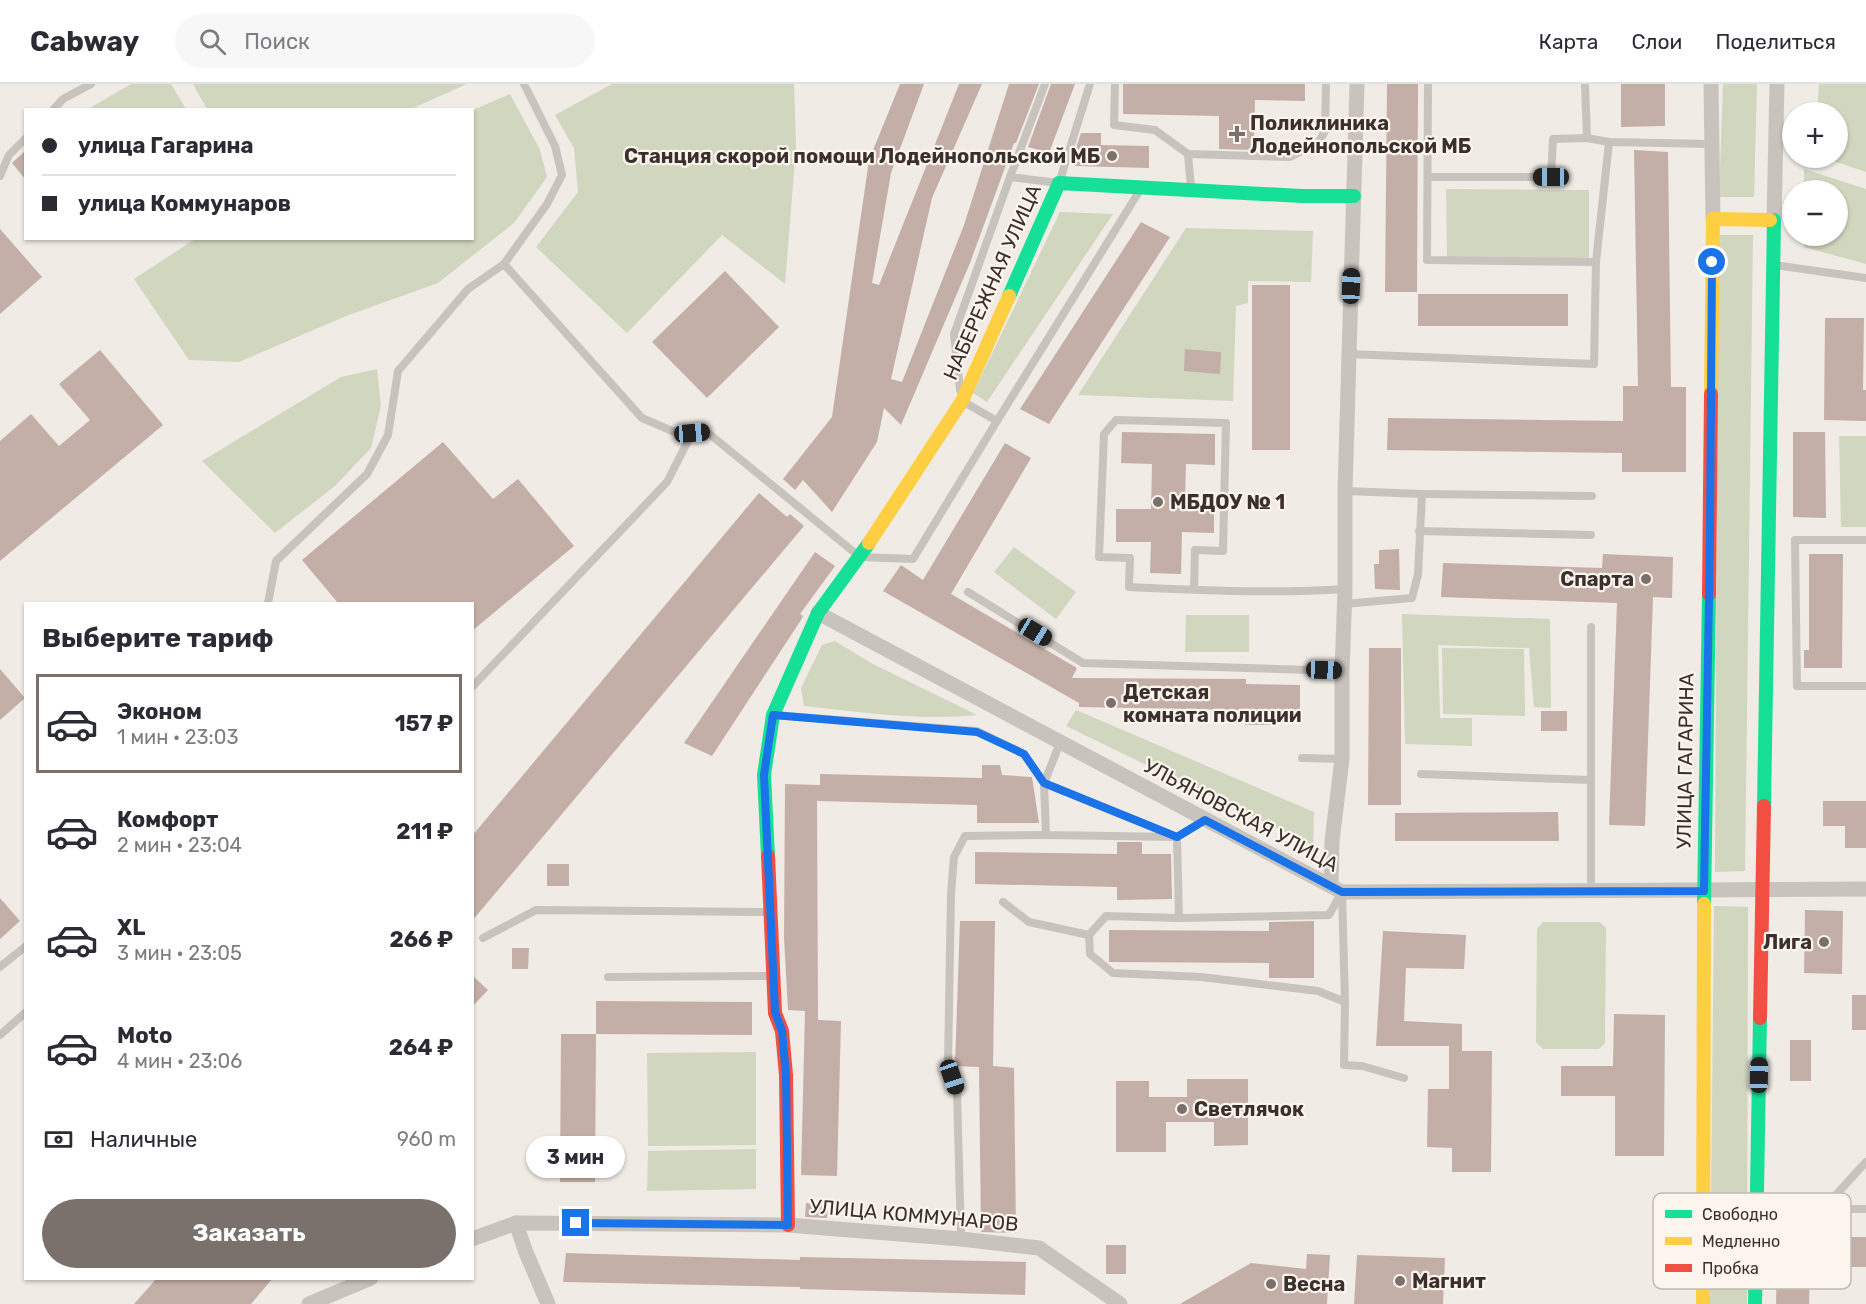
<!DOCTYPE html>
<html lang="ru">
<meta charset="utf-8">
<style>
body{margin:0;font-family:Rubik,sans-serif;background:#f7f7f7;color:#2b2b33;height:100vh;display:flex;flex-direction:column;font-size:22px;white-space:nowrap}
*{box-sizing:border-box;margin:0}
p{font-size:20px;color:#7c7c81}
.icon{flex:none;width:33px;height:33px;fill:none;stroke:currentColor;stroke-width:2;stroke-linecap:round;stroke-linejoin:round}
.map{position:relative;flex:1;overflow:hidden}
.drawer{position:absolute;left:24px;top:518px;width:450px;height:678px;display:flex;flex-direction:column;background:#fff;border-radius:0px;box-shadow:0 2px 4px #0004}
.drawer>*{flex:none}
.guide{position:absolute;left:24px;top:24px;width:450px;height:132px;border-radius:0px;box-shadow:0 2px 4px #0004;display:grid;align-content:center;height:132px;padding:0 18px;background:#fff}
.controls{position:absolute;left:1782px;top:18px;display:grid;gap:12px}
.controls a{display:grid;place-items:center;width:66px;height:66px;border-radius:50%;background:#fff;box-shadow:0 2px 4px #0004;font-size:30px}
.end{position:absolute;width:27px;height:27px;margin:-14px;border:8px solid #1a73e8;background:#fff;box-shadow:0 0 0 3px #fff}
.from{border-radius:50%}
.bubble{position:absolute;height:42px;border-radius:21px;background:#fff;box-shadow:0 2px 4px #0004;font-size:20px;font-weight:700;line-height:42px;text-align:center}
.car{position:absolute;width:18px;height:36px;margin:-18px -9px;border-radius:8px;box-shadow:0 0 4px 2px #0007;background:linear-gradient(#222 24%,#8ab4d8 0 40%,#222 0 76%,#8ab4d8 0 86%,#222 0)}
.guide b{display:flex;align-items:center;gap:21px;height:57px;font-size:22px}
.guide b+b{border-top:2px solid #e1e1e2}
.guide i{width:15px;height:15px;background:#2b2b33}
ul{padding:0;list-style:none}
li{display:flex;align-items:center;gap:18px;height:99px;margin:0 12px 9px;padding:0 6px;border:3px solid transparent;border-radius:0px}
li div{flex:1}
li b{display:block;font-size:22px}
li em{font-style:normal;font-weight:700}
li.selected{border-color:#7a716c}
li>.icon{width:54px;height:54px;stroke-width:1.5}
h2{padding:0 18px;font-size:27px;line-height:72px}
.pay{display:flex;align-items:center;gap:15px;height:66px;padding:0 18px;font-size:22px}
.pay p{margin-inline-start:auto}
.cta{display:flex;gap:12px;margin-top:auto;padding:12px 18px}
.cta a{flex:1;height:69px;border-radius:36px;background:#7a716c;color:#fff;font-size:24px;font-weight:700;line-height:69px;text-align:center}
header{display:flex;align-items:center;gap:36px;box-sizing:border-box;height:84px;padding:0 30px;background:#fff;border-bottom:2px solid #e1e1e2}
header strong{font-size:28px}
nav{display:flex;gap:33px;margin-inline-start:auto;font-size:21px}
.search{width:420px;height:54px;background:#f7f7f7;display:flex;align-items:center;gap:15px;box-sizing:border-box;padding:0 21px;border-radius:33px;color:#7c7c81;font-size:22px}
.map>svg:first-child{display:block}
.green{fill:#d1d6bf}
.building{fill:#c3afa7}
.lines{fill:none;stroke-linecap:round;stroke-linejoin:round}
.lane{stroke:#c9c3be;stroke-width:8}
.street{stroke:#c9c3be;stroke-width:15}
.fast{stroke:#16e098;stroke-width:14}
.slow{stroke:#ffcf43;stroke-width:14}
.jam{stroke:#f24e42;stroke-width:14}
.route{stroke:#1a73e8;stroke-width:8}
.poi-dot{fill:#7a716c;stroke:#fbf5ee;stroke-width:2}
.labels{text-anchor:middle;stroke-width:4.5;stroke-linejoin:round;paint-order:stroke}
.poi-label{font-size:20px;font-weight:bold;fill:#3b302b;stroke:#fbf5ee;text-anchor:start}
.street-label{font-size:20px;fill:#3b302b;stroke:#fbf5ee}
.key{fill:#fbf5ee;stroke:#c1bab4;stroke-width:1.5}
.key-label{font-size:16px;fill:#3b302b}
</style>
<header>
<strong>Cabway</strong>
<div class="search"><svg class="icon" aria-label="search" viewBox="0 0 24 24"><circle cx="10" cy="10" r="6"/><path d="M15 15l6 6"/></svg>Поиск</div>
<nav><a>Карта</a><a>Слои</a><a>Поделиться</a></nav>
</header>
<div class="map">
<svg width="1866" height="1220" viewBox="0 0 1866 1220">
<rect width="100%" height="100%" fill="#f0ebe5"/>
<g class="green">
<polygon points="131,0 171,0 186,25 88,25"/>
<polygon points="193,0 467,0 411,25 207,25"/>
<polygon points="612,0 794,0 796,63 785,200 722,151 627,249 536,163 578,108 574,64 555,31"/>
<polygon points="1723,0 1757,0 1754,113 1719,113"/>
<polygon points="1819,0 1866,0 1866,88 1825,74 1838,74 1838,28 1817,28"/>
<polygon points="510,10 540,66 547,93 514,139 438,199 346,232 239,278 189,276 134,195 195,155 472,154 473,26"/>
<polygon points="1804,85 1866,105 1866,180 1804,163 1804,152 1838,152 1838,106 1804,106"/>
<polygon points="1446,105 1589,106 1589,176 1447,174"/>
<polygon points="1060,128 1113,130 987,318 973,309"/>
<polygon points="1186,144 1313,147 1311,198 1248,197 1248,219 1236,222 1233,317 1078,311"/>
<polygon points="1718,151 1753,151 1745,787 1715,788"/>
<polygon points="377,285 381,322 371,364 336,401 275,449 202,377 341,293"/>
<polygon points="1839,352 1866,352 1866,443 1841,443"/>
<polygon points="1014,463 1076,508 1056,535 994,488"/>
<polygon points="1402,530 1550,535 1551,624 1534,623 1529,564 1438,561 1440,634 1472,634 1472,662 1405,660"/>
<polygon points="1186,531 1249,531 1249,568 1185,568"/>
<path d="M 835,557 L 873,580 L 977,631 C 920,637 861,628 804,622 L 801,604 L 822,561 Z"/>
<polygon points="1442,564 1524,565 1525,632 1443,630"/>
<polygon points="1076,626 1314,728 1313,762 1066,642"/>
<polygon points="1714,822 1748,823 1747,1220 1710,1220"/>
<polygon points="1543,838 1600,838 1606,844 1605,959 1599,965 1543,965 1536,958 1537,845"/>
<polygon points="756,968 756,1061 648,1062 647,969"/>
<polygon points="756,1065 756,1105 647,1107 648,1067"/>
</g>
<g class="building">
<polygon points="900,0 924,0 891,89 872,199 879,201 959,0 982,0 932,114 891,295 902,298 964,141 1009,0 1039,0 1016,59 1014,59 970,179 901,341 884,324 877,358 832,428 803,396 795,406 783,395 832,333 869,76"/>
<polygon points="1051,0 1075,0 1049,69 1028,63"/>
<polygon points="1123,0 1305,0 1305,17 1255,16 1254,66 1219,65 1219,32 1123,30"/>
<polygon points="1387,0 1418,0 1417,208 1385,208"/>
<polygon points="1621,0 1665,0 1665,42 1621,43"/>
<polygon points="1081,49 1101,49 1101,61 1149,62 1149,84 1075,82 1075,67"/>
<polygon points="26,66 26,96 12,79"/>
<polygon points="1634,66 1668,68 1671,303 1686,303 1686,388 1622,388 1622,369 1387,366 1388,334 1623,337 1623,302 1638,302"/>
<polygon points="1141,138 1170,153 1049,340 1020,325"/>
<polygon points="0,145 42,193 0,230"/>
<polygon points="725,187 779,243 707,314 652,258"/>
<rect x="1252" y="201" width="38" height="165"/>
<rect x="1418" y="210" width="150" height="32"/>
<polygon points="1825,234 1864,234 1863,306 1866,306 1866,337 1824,336"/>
<polygon points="1185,265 1221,268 1220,290 1184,287"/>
<polygon points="100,266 163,341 0,477 0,357 31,330 59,362 90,336 59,300"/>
<polygon points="1122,348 1215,350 1215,381 1186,380 1185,416 1214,417 1214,449 1182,448 1181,490 1150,489 1151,458 1116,458 1116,425 1151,425 1152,380 1121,379"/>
<polygon points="1793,348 1825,348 1826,434 1793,433"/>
<polygon points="443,358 493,415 518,395 574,462 472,547 472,519 338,519 302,476"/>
<polygon points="1005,359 1031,374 951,510 1077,584 1072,594 1246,595 1246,600 1300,601 1300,630 1274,630 1274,641 1245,641 1245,626 1079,623 1079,619 883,507 901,481 923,496"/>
<polygon points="759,409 787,433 790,430 804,442 472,837 472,752"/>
<polygon points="1399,465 1400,506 1375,505 1374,480 1379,480 1379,466"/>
<polygon points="815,468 835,482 800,530 803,532 801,536 712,672 684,659"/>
<polygon points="1603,470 1673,473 1672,514 1653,513 1645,742 1609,741 1617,519 1441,513 1443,479 1602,484"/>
<polygon points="1809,470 1843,470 1842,584 1804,584 1804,566 1809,566"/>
<polygon points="1369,564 1401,564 1401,721 1368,721"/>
<polygon points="0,585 25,614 0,636"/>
<rect x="1541" y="627" width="26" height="20"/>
<polygon points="982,681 1000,681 1002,691 1032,693 1039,739 977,739 977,721 817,717 818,936 841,937 837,1092 801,1091 805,927 788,926 784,854 785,700 820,701 820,690 982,694"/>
<polygon points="1823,717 1866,717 1866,764 1845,764 1845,742 1823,742"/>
<polygon points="1558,728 1559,757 1395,757 1395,729"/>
<polygon points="1117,758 1142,758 1142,770 1171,770 1172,815 1117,816 1117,803 975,800 975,768 1117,770"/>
<rect x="547" y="780" width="22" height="22"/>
<polygon points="0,814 20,837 0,855"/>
<polygon points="1805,826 1843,827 1842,890 1804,889"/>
<polygon points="960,837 995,837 993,982 1014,984 1016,1149 981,1148 979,983 955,982"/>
<polygon points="1314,837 1314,894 1269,894 1269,879 1109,878 1109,846 1269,847 1269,838"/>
<polygon points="1383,847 1466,851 1464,885 1406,884 1404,937 1462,940 1462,967 1492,967 1491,1088 1452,1088 1452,1064 1427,1063 1428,1005 1449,1005 1449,962 1376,962"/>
<polygon points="512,864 529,864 528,885 512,885"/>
<polygon points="472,891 488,906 472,923"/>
<rect x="1852" y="911" width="14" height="35"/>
<polygon points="596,917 752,918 752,951 596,950"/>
<polygon points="1614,930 1665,931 1664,1072 1615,1072 1615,1012 1561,1012 1561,982 1613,982"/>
<polygon points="561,950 596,950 595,1098 560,1098"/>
<rect x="1790" y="956" width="21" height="41"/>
<polygon points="1187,995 1248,995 1248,1061 1214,1062 1214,1038 1166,1038 1166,1068 1116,1068 1116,997 1149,997 1149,1013 1187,1013"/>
<polygon points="806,1119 828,1121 827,1134 805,1133"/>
<polygon points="1849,1153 1866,1153 1866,1183 1848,1183"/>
<rect x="1106" y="1161" width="20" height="29"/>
<polygon points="566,1169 800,1176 800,1173 1026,1178 1025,1211 800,1205 800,1203 563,1198"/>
<polygon points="1307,1170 1330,1171 1327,1220 1180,1220 1251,1179 1306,1185"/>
<polygon points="1357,1171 1445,1174 1443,1220 1354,1220"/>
<polygon points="1777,1182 1810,1182 1809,1220 1776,1220"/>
<polygon points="157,1194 273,1194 251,1220 134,1220"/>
</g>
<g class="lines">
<g class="lane">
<polyline points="1045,0 1010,93 1059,99 1090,0"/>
<polyline points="1115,0 1114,41 1155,46 1188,70 1290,73 1318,59 1325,47 1326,0"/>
<polyline points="1428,0 1427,176 1596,178"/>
<polyline points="1585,0 1587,54"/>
<polyline points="53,26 63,15 91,0"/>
<polyline points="1188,70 1191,104"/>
<polyline points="0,92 9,71 26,54"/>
<polyline points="1428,93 1551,93 1553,55 1587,54 1609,58 1711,60"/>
<polyline points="504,180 642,334 677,349 707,348 860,473 913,475 997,337"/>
<polyline points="1774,181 1866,194"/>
<polyline points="1349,270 1594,280 1596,178 1609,58"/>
<polyline points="960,306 954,250 1010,93"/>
<polyline points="962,317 997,337 1140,106"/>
<polyline points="1422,410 1592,412"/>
<polyline points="1419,447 1591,451"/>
<polyline points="1866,456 1795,456 1797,602 1866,602"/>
<path d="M 1194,505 L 1195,466 L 1223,467 L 1226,339 L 1116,336 L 1104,350 L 1099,473 L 1130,474 L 1129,503 C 1201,506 1273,510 1345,505"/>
<polyline points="968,508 1083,579 1342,587"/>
<polyline points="268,519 276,477 367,390 388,351 398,287 468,205 504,180 547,120 562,91 555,62 524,0"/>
<polyline points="1344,520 1412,514 1418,490 1422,410 1345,407"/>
<polyline points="1591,543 1591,806"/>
<polyline points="472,603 667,398 692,349"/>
<polyline points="775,631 977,647 1024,670 1044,699 1046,751 1177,753 1179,834 1329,831 1342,808"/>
<polyline points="1060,659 1044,699 1177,753 1205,736"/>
<polyline points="1302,674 1342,675"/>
<polyline points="1421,690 1591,696"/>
<polyline points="1342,809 1345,918 1344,981 1362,982 1404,994"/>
<polyline points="1003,818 1029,838 1089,851 1106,832 1179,834"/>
<polyline points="1089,851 1090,870 1113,889 1201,893 1318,907 1345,918"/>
<polyline points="483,854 536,826 768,828"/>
<polyline points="0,883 26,862"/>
<polyline points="608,893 771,892"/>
<polyline points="0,951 26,928"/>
<polyline points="1823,1125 1866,1078"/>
<polyline points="1823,1125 1866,1125"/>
<polyline points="961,1155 957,1007 948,979 951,810 954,773 965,752 1046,751"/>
</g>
<g class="street">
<polyline points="1711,0 1713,135"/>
<polyline points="1774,136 1777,0"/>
<polyline points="818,529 1342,808 1866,805"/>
<polyline points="1331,802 1332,757 1342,675 1342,587 1345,505 1345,407 1357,0"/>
<polyline points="516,1139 525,1166 548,1220"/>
<polyline points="472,1155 516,1139 788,1141 961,1155 1039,1164 1120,1220"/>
<polyline points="309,1220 371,1194"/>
</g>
<g class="fast">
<polyline points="1009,212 1059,99 1302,112 1354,112"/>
<polyline points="1764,722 1774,136 1770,136"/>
<polyline points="768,772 764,691 773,631 818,529 869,459"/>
<polyline points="1704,820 1709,510"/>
<polyline points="1755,1220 1760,934"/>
</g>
<g class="slow">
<polyline points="1711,310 1713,135 1770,136"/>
<polyline points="869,459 962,317 1009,212"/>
<polyline points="1703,1220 1704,820"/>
</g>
<g class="jam">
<polyline points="1709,510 1711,310"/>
<polyline points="768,772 775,929 782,947 786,991 788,1141"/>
<polyline points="1760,934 1764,722"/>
</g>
</g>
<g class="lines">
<polyline class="route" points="576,1139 788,1141 786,991 782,947 775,928 764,691 773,631 977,648 1024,670 1044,699 1177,753 1205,736 1342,808 1704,807 1710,454 1712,178"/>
</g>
<g class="poi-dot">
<path d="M1234 41h6v6h6v6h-6v6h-6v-6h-6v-6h6z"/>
<circle cx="1112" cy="72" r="6"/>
<circle cx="1158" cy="418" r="6"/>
<circle cx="1646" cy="495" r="6"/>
<circle cx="1111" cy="619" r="6"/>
<circle cx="1824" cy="858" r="6"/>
<circle cx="1182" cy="1025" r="6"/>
<circle cx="1400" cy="1197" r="6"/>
<circle cx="1271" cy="1200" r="6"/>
</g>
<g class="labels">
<g class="poi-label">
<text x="1250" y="46">Поликлиника<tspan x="1250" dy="23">Лодейнопольской МБ</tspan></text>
<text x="1100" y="79" text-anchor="end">Станция скорой помощи Лодейнопольской МБ</text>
<text x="1170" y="425">МБДОУ № 1</text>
<text x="1634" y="502" text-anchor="end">Спарта</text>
<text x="1123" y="615">Детская<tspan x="1123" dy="23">комната полиции</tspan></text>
<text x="1812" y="865" text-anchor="end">Лига</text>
<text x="1194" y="1032">Светлячок</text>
<text x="1412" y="1204">Магнит</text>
<text x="1283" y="1207">Весна</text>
</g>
<g class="street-label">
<text transform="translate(992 198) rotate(-66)" y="7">НАБЕРЕЖНАЯ УЛИЦА</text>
<text transform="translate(1685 677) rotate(-89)" y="7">УЛИЦА ГАГАРИНА</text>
<text transform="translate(1241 731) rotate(28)" y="7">УЛЬЯНОВСКАЯ УЛИЦА</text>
<text transform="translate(914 1131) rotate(5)" y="7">УЛИЦА КОММУНАРОВ</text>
</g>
</g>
<rect x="1653" y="1109" width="198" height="96" rx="9" class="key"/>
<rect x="1665" y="1126" width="27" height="8" fill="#16e098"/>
<rect x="1665" y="1153" width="27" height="8" fill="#ffcf43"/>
<rect x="1665" y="1180" width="27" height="8" fill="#f24e42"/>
<g class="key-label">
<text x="1702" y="1136">Свободно</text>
<text x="1702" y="1163">Медленно</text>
<text x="1702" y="1190">Пробка</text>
</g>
</svg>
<div class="controls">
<a>+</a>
<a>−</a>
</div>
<i class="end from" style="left:1712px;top:178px"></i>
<i class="end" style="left:576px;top:1139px"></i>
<div class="bubble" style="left:526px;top:1052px;width:99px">3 мин</div>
<i class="car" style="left:1551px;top:93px;rotate:270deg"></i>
<i class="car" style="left:1351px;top:202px;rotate:2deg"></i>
<i class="car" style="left:692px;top:349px;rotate:86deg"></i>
<i class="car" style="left:1035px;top:548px;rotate:121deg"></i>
<i class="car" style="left:1324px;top:586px;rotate:92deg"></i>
<i class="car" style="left:1759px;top:991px;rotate:1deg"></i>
<i class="car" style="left:952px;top:993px;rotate:161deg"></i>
<div class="guide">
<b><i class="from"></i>улица Гагарина</b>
<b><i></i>улица Коммунаров</b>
</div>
<section class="drawer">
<h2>Выберите тариф</h2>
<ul>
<li class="selected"><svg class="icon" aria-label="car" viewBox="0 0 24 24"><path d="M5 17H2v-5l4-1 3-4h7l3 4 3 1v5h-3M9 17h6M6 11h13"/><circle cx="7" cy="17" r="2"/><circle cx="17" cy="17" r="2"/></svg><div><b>Эконом</b><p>1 мин · 23:03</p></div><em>157 ₽</em></li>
<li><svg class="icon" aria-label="car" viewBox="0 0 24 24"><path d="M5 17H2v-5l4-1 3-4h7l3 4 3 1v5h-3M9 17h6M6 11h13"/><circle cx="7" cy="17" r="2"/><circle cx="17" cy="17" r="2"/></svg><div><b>Комфорт</b><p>2 мин · 23:04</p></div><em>211 ₽</em></li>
<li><svg class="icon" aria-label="car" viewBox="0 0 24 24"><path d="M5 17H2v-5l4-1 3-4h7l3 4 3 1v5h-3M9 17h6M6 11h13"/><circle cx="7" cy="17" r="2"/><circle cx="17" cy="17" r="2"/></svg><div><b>XL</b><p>3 мин · 23:05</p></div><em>266 ₽</em></li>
<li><svg class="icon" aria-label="car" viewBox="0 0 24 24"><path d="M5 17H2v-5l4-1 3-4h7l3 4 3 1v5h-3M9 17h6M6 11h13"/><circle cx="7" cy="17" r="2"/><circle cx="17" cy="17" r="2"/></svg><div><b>Moto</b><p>4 мин · 23:06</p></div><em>264 ₽</em></li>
</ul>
<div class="pay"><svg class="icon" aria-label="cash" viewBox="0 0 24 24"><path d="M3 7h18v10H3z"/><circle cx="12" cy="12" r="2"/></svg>Наличные<p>960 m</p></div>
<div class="cta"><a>Заказать</a></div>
</section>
</div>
